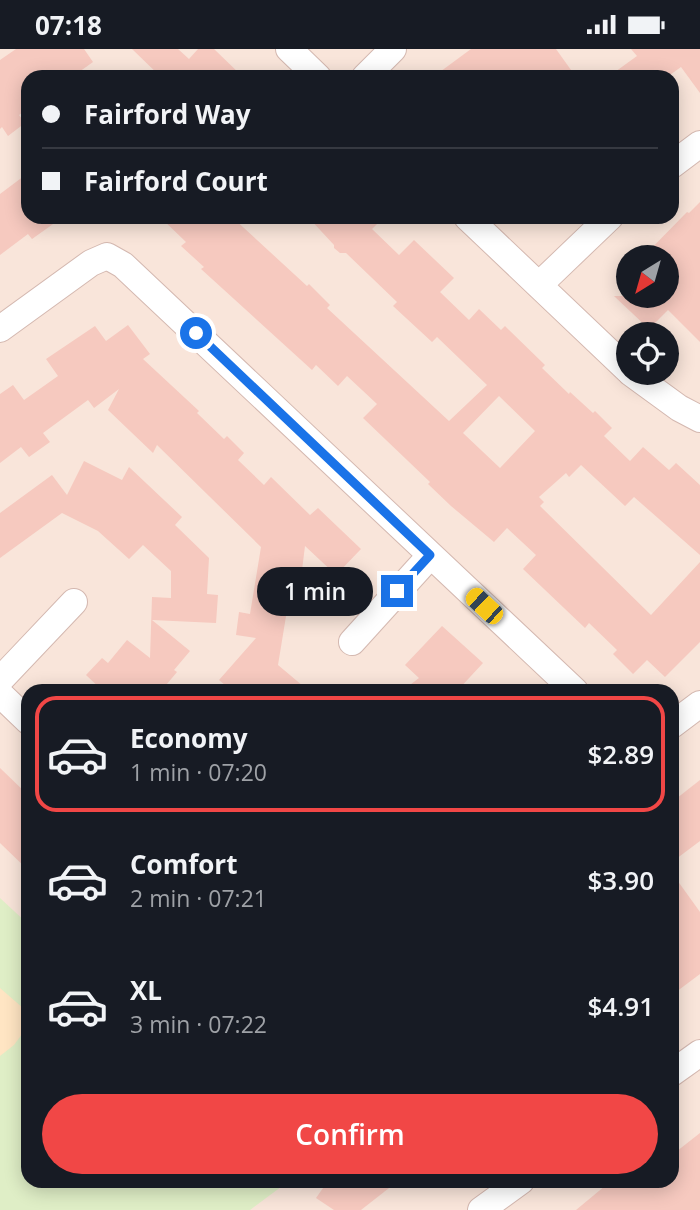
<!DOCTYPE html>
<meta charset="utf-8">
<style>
body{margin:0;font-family:"Open Sans",sans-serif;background:#20242c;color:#f1f3f6;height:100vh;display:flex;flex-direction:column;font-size:26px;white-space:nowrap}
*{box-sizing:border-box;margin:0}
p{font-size:23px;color:#9ea1a6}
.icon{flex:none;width:38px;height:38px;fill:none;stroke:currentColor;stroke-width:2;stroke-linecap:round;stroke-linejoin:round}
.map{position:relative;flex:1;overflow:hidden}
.sheet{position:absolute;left:21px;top:635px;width:658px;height:504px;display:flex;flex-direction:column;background:#171b24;border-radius:21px;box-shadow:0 4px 18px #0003}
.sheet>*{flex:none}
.top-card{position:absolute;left:21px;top:21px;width:658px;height:154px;border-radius:21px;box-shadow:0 4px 18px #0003;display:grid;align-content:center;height:154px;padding:0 21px;background:#171b24}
.needle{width:46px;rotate:217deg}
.fabs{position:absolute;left:616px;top:196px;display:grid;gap:14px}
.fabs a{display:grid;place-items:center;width:63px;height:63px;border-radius:50%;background:#171b24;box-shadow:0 4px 18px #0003;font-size:35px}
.end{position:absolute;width:32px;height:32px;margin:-16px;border:9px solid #1a73e8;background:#fff;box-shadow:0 0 0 4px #fff}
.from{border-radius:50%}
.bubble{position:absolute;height:49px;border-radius:24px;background:#171b24;box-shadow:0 4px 18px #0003;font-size:23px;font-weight:600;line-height:49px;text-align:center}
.car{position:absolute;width:21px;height:42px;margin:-21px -10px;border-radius:9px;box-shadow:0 0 5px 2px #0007;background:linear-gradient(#f5c518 24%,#345 0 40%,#f5c518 0 76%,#345 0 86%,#f5c518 0)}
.top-card b{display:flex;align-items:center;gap:24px;height:66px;font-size:26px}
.top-card b+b{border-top:2px solid #363941}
.top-card i{width:18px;height:18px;background:#f1f3f6}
ul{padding:12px 0 0;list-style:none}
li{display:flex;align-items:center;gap:21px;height:116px;margin:0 14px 10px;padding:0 7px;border:4px solid transparent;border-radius:21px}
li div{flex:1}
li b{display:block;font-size:26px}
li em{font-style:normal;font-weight:600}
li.active{border-color:#f14746}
li>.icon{width:63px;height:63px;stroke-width:1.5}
.button{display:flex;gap:14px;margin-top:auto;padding:14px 21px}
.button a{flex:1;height:80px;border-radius:42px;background:#f14746;color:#fff;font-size:28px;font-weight:600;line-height:80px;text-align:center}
.status{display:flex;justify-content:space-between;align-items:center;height:49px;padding:0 35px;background:#171b24;direction:ltr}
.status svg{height:19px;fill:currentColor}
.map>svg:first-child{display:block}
.residential{fill:#f9e5da;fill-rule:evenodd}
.green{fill:#dfeec6}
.sand{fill:#ffe5c3}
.building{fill:#f6c9bf;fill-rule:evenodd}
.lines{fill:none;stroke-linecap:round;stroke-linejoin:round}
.minor-casing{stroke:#d4b8b0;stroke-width:28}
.minor{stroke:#fff;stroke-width:26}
.route{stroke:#1a73e8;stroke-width:9}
</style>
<div class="status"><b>07:18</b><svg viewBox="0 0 49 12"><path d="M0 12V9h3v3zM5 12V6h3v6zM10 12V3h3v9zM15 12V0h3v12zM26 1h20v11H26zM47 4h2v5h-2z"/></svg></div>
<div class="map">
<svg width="700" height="1161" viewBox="0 0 700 1161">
<rect width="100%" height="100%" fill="#fef2ea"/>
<path class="residential" d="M 0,0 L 700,0 L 700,1161 L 0,1161 ZM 28,28 L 672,28 L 672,168 L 28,168 ZM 628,208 L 667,208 L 667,247 L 628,247 ZM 628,285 L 667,285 L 667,324 L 628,324 ZM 28,642 L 672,642 L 672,1132 L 28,1132 Z"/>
<polygon class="green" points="0,849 28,875 28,1132 289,1132 250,1161 0,1161"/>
<polygon class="sand" points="0,939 23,959 28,977 14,996 0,1007"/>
<g class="building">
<polygon points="16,0 84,0 93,13 72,28 28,28 28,59 19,66 25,74 8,87 2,78 0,80 0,11"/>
<polygon points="132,0 178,0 189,10 198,0 214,0 243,28 161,28"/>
<polygon points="471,0 556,0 576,28 433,28"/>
<polygon points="631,0 700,0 700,44 681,18 667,28 608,28 637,7"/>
<polygon points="28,124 28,168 63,168 32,190 28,185 0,206 0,145"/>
<polygon points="700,153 700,293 668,261 649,280 614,247 667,247 667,208 643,208 687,163 689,164"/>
<path d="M 160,168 L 232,168 L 307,237 L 309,235 L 330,256 L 327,259 L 449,372 L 487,336 L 437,288 L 432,293 L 393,257 L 397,253 L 346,204 L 340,204 L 334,199 L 334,196 L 308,168 L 384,168 L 372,180 L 399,206 L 414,191 L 454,229 L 440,243 L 469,271 L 479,260 L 501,281 L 505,277 L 545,316 L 542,319 L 569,345 L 570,343 L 593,364 L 595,362 L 612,379 L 604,387 L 630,412 L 643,398 L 669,421 L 676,414 L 700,436 L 700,506 L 634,448 L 625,457 L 581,416 L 569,428 L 566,424 L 539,448 L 544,453 L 540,457 L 651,566 L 700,513 L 700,593 L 665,628 L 647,611 L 633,625 L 613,605 L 617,601 L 589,574 L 585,579 L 523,520 L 536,506 L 507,479 L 494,493 L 451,457 L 428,435 L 430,433 L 363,369 L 377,355 L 347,327 L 338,337 L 316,316 L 312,321 L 201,220 L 204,218 L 181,197 L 186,193 ZM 499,347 L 535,382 L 500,419 L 463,384 Z"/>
<polygon points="128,276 150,305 143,310 199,362 197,364 224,390 227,387 244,404 238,411 264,436 271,428 310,466 318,459 361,500 336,526 305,497 300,537 294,540 293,550 289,549 278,616 309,642 232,642 219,631 256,589 236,586 239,563 250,565 261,498 157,396 153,404 108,361 119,340 94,359 88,351 43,384 50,393 29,408 21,398 0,414 0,345 13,336 24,351 58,327 46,310 95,277 106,292"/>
<polygon points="84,412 122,431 129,418 182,468 175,476 209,509 207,545 218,546 216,574 152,571 190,602 174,621 177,623 161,642 103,642 86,626 102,609 108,614 127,591 150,609 152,548 171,549 171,522 143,496 129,510 98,482 62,464 0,509 0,464 52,426 67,446"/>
<polygon points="442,577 483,614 457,642 402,642 419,629 405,616"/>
<polygon points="0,719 28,746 28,821 0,794"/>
<polygon points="700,731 700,792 672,813 672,753"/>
<polygon points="672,824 700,863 700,925 672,946"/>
<polygon points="700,1084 700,1161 576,1161 611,1132 672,1132 672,1106"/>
<polygon points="328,1132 398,1132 361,1161 334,1161 316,1149"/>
</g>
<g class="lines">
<g class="minor-casing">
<g id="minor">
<polyline points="289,0 318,28"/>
<polyline points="365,28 393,0"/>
<polyline points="672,116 700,95"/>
<polyline points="467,168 628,321"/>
<polyline points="539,236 610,168"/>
<polyline points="0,280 91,214 107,207 123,216 575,642"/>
<polyline points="631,324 679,359 700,370"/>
<polyline points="352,593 430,507"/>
<polyline points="0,631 74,553"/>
<polyline points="0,645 28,672"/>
<polyline points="672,676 700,655"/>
<polyline points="672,1024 700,1004"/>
<polyline points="481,1161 521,1132"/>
</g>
</g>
<use href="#minor" class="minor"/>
</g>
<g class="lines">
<polyline class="route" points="196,284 430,506 397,542"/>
</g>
</svg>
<div class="fabs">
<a><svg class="needle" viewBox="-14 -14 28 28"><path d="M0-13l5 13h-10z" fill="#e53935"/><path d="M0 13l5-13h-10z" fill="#9ea1a6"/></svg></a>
<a><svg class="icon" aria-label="locate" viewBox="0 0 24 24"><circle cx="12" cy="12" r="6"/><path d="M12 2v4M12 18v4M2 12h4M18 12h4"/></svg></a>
</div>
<i class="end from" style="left:196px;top:284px"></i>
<i class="end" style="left:397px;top:542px"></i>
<div class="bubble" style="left:257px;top:518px;width:116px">1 min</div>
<i class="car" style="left:484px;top:557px;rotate:313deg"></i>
<div class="top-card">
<b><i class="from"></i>Fairford Way</b>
<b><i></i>Fairford Court</b>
</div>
<section class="sheet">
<ul>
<li class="active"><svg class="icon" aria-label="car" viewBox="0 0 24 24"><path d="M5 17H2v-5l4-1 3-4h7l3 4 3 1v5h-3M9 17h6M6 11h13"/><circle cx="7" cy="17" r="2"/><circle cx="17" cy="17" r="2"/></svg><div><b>Economy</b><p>1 min · 07:20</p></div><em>$2.89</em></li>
<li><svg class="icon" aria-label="car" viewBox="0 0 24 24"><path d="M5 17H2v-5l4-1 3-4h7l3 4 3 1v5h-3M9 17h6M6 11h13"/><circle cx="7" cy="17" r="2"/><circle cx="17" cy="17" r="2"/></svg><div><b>Comfort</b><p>2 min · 07:21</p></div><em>$3.90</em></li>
<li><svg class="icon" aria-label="car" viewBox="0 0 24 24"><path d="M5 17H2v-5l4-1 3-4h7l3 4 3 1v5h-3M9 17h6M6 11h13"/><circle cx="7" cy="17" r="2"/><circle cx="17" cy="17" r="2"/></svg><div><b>XL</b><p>3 min · 07:22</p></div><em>$4.91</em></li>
</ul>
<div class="button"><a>Confirm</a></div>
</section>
</div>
